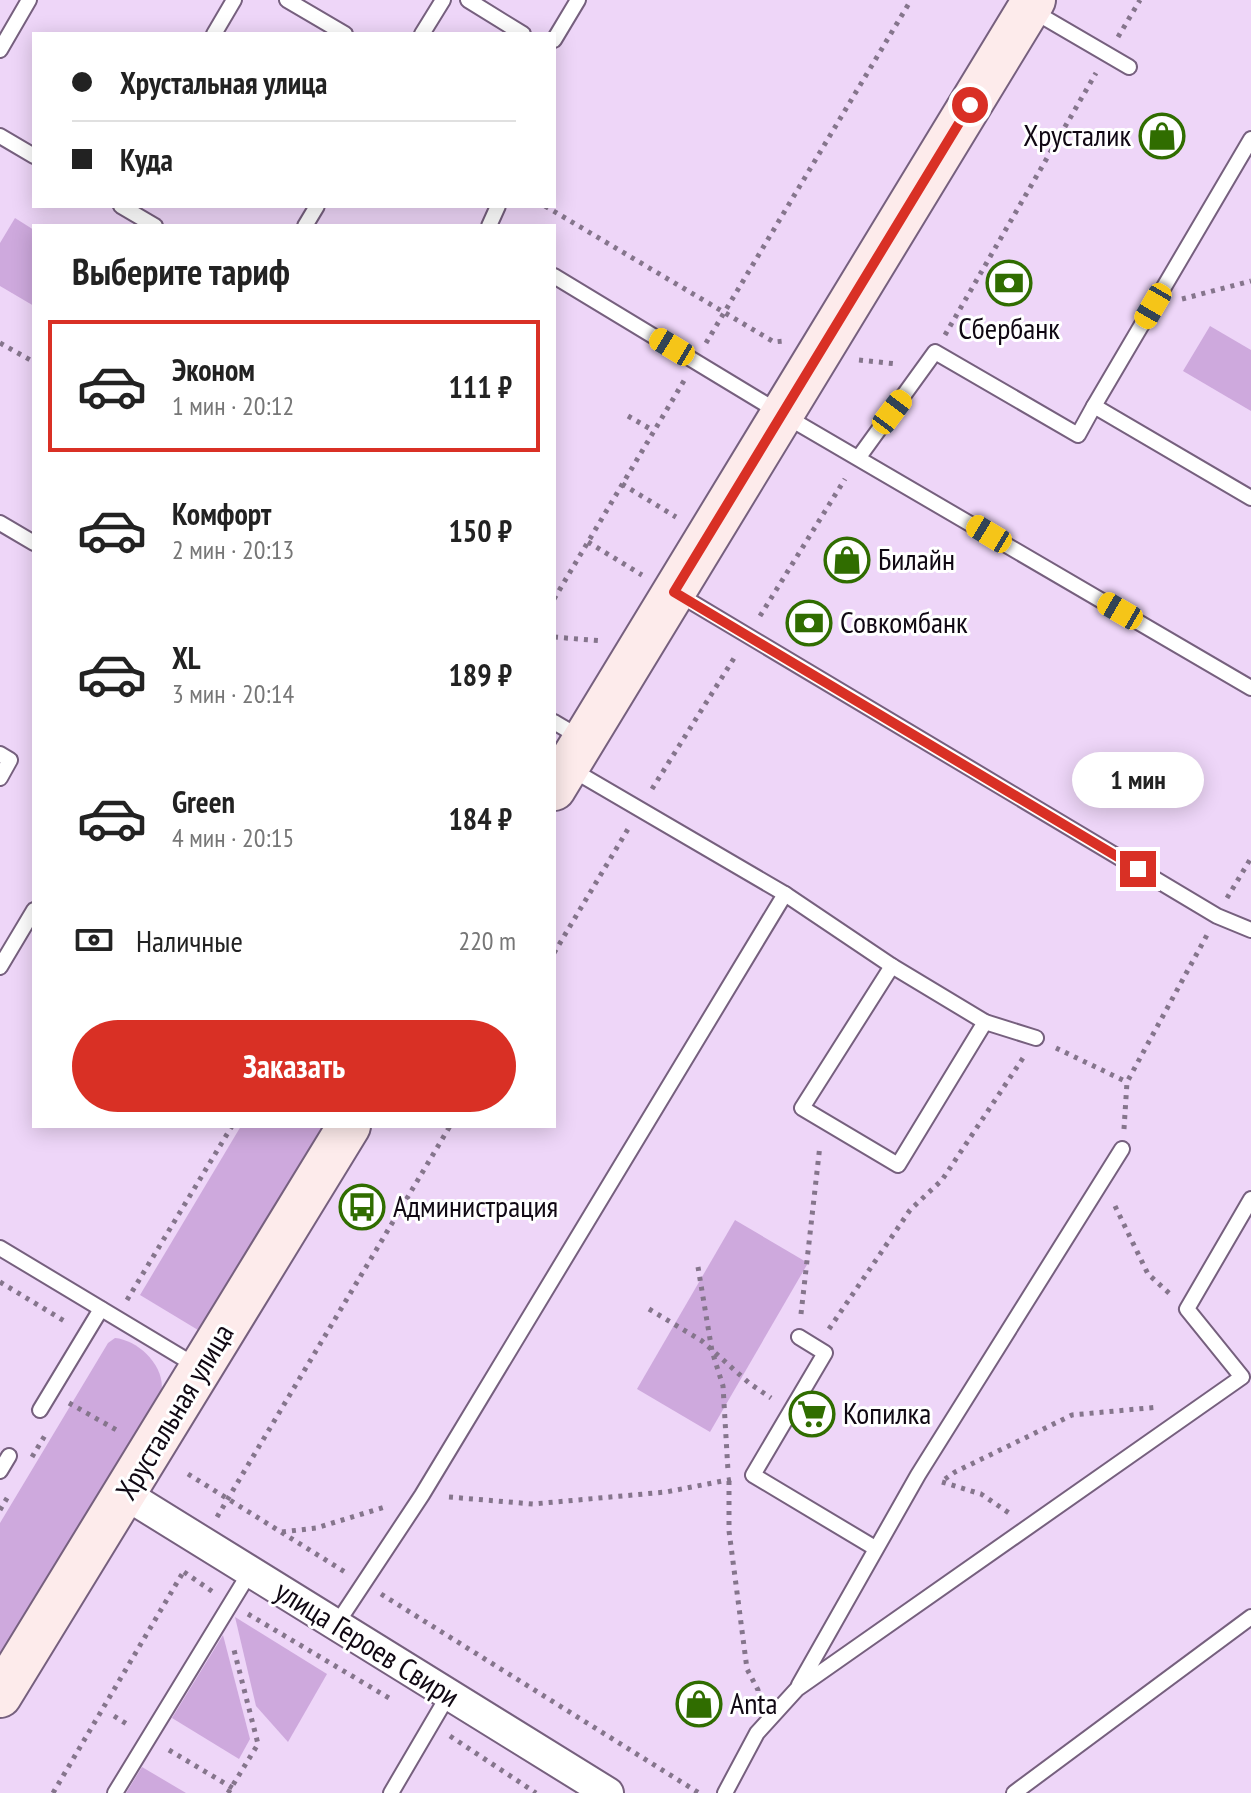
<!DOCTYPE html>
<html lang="ru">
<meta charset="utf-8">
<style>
body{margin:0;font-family:"PT Sans Narrow",sans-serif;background:#f6f6f6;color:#222;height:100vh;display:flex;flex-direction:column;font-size:30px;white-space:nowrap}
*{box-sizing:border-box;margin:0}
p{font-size:26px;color:#767676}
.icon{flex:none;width:44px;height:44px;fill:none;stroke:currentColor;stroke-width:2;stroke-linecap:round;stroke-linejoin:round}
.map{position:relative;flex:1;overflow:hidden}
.sheet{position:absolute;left:32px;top:224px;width:524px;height:904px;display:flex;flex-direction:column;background:#fff;border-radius:0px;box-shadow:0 4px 20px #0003}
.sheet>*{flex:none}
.banner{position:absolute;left:32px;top:32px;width:524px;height:176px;border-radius:0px;box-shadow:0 4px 20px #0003;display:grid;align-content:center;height:176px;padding:0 40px;background:#fff}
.end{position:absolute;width:36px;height:36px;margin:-18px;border:10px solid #d93025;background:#fff;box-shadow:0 0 0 4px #fff}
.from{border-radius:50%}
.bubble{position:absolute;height:56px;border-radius:28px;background:#fff;box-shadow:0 4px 20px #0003;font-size:26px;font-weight:600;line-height:56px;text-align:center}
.car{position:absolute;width:24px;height:48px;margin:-24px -12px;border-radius:10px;box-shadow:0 0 6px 2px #0007;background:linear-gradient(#f5c518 24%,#345 0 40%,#f5c518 0 76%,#345 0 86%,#f5c518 0)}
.banner b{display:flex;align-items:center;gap:28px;height:76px;font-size:30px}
.banner b+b{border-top:2px solid #e0e0e0}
.banner i{width:20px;height:20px;background:#222}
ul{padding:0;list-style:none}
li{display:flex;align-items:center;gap:24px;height:132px;margin:0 16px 12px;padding:0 24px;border:4px solid transparent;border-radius:0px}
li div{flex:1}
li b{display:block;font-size:30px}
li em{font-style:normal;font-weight:600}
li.selected{border-color:#d93025}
li>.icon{width:72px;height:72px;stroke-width:1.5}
h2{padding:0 40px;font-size:36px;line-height:96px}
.pay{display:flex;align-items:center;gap:20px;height:88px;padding:0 40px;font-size:30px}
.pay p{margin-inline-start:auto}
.action{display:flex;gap:16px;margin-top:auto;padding:16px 40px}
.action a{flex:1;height:92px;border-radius:48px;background:#d93025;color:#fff;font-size:32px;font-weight:600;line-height:92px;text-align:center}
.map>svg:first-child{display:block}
.green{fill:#cea9dd}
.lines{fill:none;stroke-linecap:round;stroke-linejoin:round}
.service-casing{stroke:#76607e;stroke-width:18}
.minor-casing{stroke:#76607e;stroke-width:34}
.secondary-casing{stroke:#76607e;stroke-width:46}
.path{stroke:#85758c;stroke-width:5;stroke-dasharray:4 6;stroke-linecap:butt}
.service{stroke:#fff;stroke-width:14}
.minor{stroke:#fff;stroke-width:30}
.secondary{stroke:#fdebeb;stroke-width:42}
.route{stroke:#d93025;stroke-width:10}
.labels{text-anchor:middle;stroke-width:6;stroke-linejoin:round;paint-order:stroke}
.poi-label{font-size:30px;fill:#100813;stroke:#fff;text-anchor:start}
.street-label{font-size:30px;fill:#100813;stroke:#fff}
</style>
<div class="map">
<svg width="1251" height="1793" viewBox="0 0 1251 1793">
<rect width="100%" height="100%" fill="#eed6f8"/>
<g class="green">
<polygon points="15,218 34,230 34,306 0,286 0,243"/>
<polygon points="1210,326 1251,350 1251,411 1183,371"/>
<polygon points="241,1126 328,1126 203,1333 140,1295"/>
<polygon points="735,1220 808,1263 710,1432 637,1389"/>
<path d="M 115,1338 C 139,1340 167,1368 161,1393 L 0,1657 L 0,1523 L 108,1343 Z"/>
<polygon points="235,1617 327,1674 288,1742 256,1706"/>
<polygon points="223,1635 250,1739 239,1759 172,1718"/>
<polygon points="142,1767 186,1793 126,1793"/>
</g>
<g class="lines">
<g class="service-casing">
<g id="service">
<polyline points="287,0 345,34"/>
<polyline points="468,0 523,34"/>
<polyline points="1033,11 1129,67"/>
<polyline points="214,34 234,0"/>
<polyline points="422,34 443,0"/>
<polyline points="554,40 578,0"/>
<polyline points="0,50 29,0"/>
<polyline points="0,136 34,156"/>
<polyline points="121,206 155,226"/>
<polyline points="305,226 317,206"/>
<polyline points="489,226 498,206"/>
<polyline points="554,276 782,414 1251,688"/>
<polyline points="1094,406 1251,139"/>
<polyline points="859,457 935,352 1078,435 1094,406 1251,498"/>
<polyline points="0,523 34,543"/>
<polyline points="678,594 1217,916 1251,930"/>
<polyline points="554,722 581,738"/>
<polyline points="0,754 10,760 0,778"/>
<polyline points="571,769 785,894 892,966 985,1022 1036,1038"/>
<polyline points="892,966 802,1108 898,1165 985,1022"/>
<polyline points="0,967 34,910"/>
<polyline points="0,1248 198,1367"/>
<polyline points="799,1337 825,1353 753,1475 875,1548"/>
<polyline points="40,1410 101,1309"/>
<polyline points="0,1471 9,1456"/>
<polyline points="336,1625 422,1495 785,894"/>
<polyline points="799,1685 918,1475 1122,1149"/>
<polyline points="115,1793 250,1572"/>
<polyline points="391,1793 449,1694"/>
<polyline points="725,1793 757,1733 797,1689 1242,1377 1187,1309 1251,1199"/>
<polyline points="1014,1793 1251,1617"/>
</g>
</g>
<g class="minor-casing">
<polyline id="minor" points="125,1494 608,1793"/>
</g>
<g class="secondary-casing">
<g id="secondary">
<polyline points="554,789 1034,0"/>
<polyline points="0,1696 349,1126"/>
</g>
</g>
<g class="path">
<polyline points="1118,37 1140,0"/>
<polyline points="545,206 774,342 784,341"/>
<polyline points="1182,299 1251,281"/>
<polyline points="945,335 1096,73"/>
<polyline points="0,343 34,362"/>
<polyline points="706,343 911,0"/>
<polyline points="859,360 897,364"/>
<polyline points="628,416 654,431"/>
<polyline points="622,484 676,517"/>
<polyline points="588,542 642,575"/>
<polyline points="554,599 685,379"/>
<polyline points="760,616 845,479"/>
<polyline points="554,637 603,641"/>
<polyline points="652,789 736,655"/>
<polyline points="1227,898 1251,858"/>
<polyline points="554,953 628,829"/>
<polyline points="1056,1048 1127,1082"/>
<polyline points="1124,1129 1127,1082 1207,935"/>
<polyline points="1115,1206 1148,1274 1170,1294"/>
<polyline points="698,1267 712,1351 723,1386 728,1471"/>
<polyline points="0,1282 66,1322"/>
<polyline points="127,1300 232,1126"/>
<polyline points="649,1309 702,1341 749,1383 771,1398"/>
<polyline points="801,1314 820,1145"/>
<polyline points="829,1329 910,1210 942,1180 1023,1058"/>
<polyline points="69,1403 120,1432"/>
<polyline points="32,1457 47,1432"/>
<polyline points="188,1474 345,1572"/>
<polyline points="945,1479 955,1472 1072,1415 1159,1407"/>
<polyline points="729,1481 729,1531 747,1669 758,1690 758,1696"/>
<polyline points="942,1482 981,1494 1009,1513"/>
<polyline points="449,1497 533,1504 666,1492 733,1479"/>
<polyline points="0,1510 10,1493"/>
<polyline points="217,1517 450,1126"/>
<polyline points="282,1532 316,1528 385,1507"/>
<polyline points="184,1572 213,1592"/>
<polyline points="381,1594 699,1793"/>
<polyline points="248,1614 394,1701"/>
<polyline points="114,1716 130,1726"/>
<polyline points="450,1736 536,1793"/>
<polyline points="169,1750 236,1790"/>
<polyline points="53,1793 185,1569"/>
<polyline points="228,1793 258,1744 233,1646"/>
</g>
<use href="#service" class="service"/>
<use href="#minor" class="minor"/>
<use href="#secondary" class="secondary"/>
</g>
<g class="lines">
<polyline class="route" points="970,105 674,592 1138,869"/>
</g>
<defs>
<g id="shop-ring" transform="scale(2.3)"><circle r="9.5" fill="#fff" stroke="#306d00" stroke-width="1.5"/><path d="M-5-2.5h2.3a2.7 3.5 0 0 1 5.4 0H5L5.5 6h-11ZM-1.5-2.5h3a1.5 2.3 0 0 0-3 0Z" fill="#306d00"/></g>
<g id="bank-ring" transform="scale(2.3)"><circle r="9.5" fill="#fff" stroke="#306d00" stroke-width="1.5"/><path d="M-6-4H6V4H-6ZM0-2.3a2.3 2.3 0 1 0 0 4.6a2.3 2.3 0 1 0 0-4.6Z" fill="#306d00"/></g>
<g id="bus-ring" transform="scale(2.3)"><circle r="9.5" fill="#fff" stroke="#306d00" stroke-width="1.5"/><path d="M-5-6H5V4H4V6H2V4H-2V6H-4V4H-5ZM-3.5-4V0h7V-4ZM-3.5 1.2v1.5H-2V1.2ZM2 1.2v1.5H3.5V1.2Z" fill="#306d00"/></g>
<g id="supermarket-ring" transform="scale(2.3)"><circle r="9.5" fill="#fff" stroke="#306d00" stroke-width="1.5"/><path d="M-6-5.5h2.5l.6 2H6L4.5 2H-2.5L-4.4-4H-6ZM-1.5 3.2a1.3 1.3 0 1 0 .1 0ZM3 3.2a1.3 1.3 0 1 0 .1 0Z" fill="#306d00"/></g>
</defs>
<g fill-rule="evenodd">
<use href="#shop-ring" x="1162" y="136"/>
<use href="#bank-ring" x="1009" y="283"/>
<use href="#shop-ring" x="847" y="560"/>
<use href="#bank-ring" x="809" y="623"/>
<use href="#bus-ring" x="362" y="1207"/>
<use href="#supermarket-ring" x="812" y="1414"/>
<use href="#shop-ring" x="699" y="1704"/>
</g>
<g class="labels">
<g class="poi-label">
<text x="1131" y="146" text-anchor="end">Хрусталик</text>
<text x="1009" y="339" text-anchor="middle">Сбербанк</text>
<text x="878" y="570">Билайн</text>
<text x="840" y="633">Совкомбанк</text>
<text x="393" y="1217">Администрация</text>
<text x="843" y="1424">Копилка</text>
<text x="730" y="1714">Anta</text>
</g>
<g class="street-label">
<text transform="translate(175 1412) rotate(-59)" y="10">Хрустальная улица</text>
<text transform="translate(367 1644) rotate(32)" y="10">улица Героев Свири</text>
</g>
</g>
</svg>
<i class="end from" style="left:970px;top:105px"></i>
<i class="end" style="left:1138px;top:869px"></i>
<div class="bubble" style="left:1072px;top:752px;width:132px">1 мин</div>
<i class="car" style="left:1153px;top:306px;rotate:210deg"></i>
<i class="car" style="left:672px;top:347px;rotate:301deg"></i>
<i class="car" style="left:892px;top:412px;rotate:37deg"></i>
<i class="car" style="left:989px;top:534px;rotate:301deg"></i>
<i class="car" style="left:1120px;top:611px;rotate:300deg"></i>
<div class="banner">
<b><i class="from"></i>Хрустальная улица</b>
<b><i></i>Куда</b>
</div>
<section class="sheet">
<h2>Выберите тариф</h2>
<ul>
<li class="selected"><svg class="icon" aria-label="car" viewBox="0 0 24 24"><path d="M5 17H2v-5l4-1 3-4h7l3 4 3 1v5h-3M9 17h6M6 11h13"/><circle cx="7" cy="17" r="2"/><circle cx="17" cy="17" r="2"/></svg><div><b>Эконом</b><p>1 мин · 20:12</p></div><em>111 ₽</em></li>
<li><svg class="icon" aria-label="car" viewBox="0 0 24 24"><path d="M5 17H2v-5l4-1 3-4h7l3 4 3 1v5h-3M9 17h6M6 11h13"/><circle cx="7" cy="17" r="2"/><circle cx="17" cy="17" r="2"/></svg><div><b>Комфорт</b><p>2 мин · 20:13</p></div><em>150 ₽</em></li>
<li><svg class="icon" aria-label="car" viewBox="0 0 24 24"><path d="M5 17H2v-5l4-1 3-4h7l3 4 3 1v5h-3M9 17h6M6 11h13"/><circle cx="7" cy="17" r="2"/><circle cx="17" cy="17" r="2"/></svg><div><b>XL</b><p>3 мин · 20:14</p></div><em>189 ₽</em></li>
<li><svg class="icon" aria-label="car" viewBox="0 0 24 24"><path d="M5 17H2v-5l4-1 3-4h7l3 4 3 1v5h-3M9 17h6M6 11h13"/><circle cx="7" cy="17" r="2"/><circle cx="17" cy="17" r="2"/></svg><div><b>Green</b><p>4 мин · 20:15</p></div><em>184 ₽</em></li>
</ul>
<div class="pay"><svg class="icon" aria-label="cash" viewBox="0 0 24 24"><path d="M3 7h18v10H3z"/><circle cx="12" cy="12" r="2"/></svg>Наличные<p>220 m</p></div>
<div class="action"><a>Заказать</a></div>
</section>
</div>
